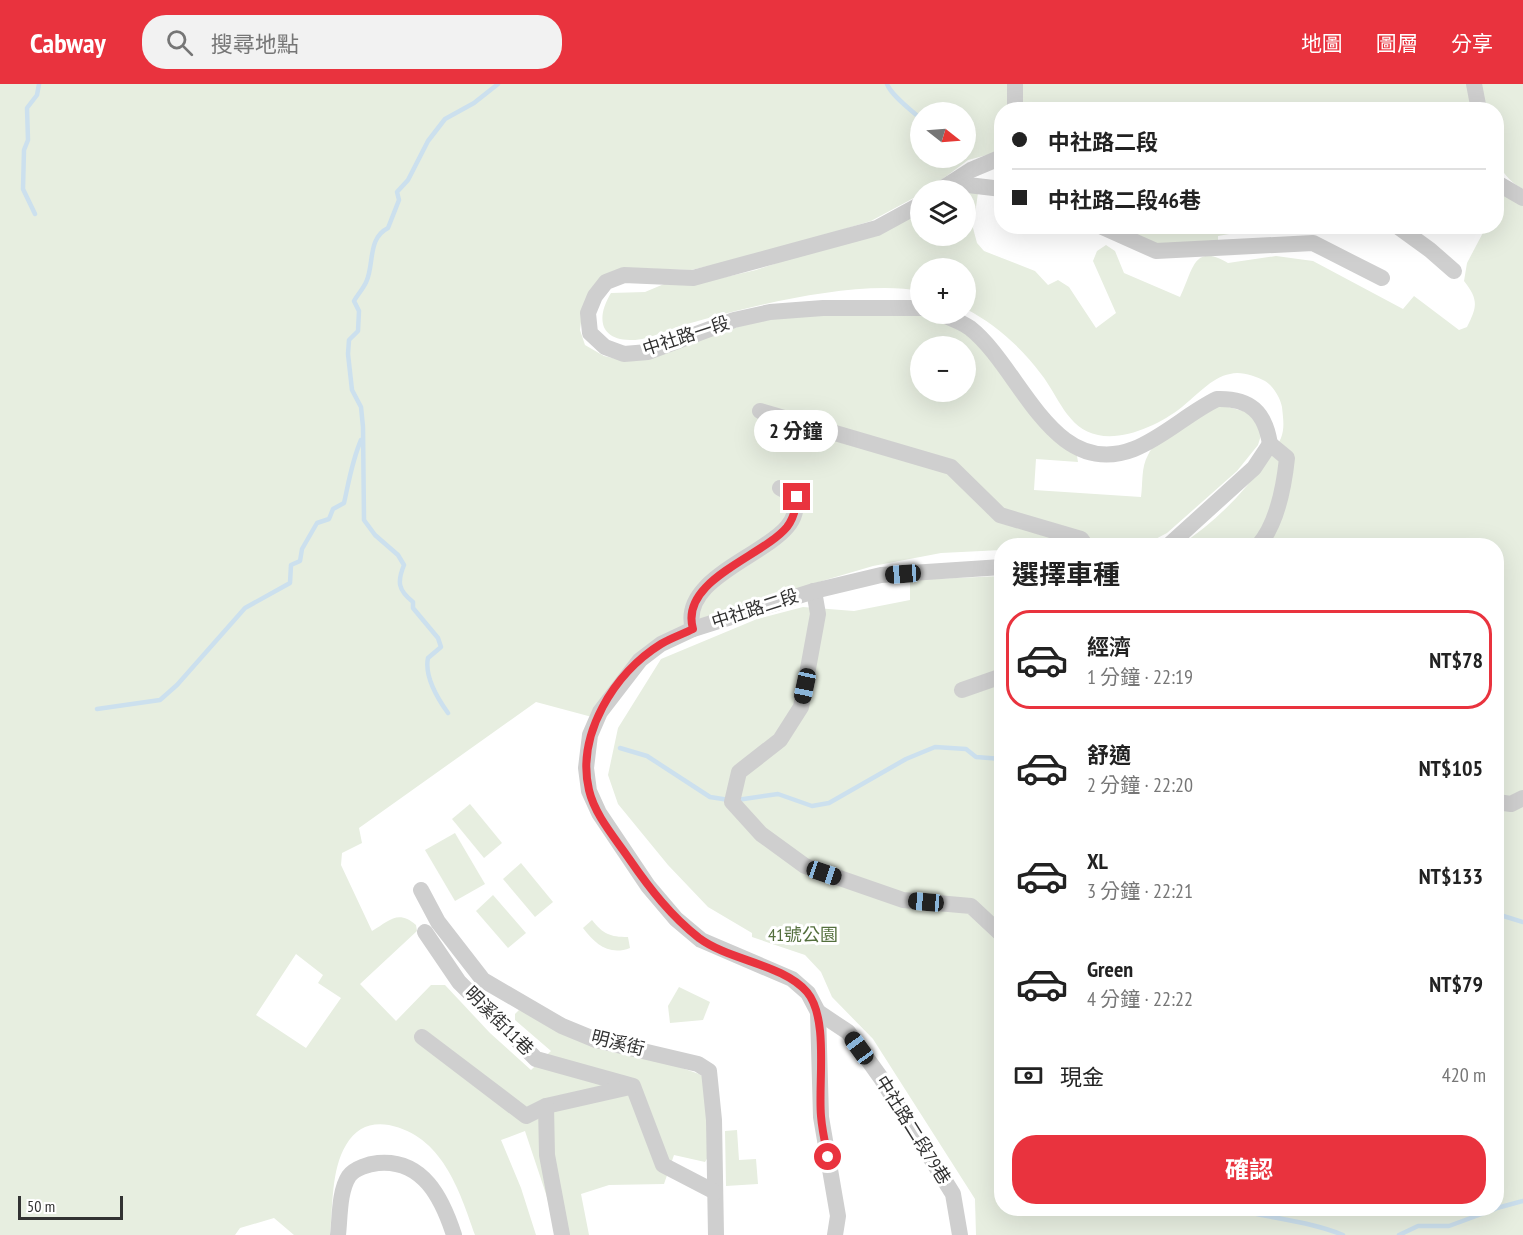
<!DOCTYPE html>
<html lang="zh-TW">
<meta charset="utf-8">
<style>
body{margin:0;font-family:"PT Sans Narrow","Noto Sans TC",sans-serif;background:#f2f2f2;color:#222;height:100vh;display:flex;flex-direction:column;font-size:22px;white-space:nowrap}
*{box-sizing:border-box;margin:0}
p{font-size:20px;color:#767676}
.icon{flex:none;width:33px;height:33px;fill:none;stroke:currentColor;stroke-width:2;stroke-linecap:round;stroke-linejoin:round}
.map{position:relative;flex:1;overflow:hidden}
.panel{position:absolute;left:994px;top:454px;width:510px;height:678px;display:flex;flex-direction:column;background:#fff;border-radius:24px;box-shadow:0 6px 24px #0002}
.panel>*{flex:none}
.banner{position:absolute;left:994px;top:18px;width:510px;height:132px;border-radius:24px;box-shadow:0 6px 24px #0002;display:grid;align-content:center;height:132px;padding:0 18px;background:#fff}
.needle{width:39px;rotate:107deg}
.controls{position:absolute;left:910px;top:18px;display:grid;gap:12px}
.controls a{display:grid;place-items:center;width:66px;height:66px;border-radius:50%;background:#fff;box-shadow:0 6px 24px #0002;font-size:30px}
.scale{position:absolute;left:18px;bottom:15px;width:105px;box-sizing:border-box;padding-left:6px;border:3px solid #323232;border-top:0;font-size:16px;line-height:21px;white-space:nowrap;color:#323232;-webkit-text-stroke:4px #fff;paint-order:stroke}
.end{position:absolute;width:27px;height:27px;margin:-14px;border:8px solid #e9333e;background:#fff;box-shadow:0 0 0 3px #fff}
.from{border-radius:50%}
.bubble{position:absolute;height:42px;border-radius:21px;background:#fff;box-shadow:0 6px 24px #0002;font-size:20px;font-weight:700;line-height:42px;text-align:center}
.car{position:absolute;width:18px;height:36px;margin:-18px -9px;border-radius:8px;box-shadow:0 0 4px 2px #0007;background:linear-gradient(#222 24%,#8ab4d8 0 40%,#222 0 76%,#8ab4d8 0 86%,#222 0)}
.banner b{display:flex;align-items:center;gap:21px;height:57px;font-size:22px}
.banner b+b{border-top:2px solid #e0e0e0}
.banner i{width:15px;height:15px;background:#222}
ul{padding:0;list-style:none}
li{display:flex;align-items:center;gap:18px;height:99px;margin:0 12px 9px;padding:0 6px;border:3px solid transparent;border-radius:24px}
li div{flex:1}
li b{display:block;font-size:22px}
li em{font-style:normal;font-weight:700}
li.on{border-color:#e9333e}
li>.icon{width:54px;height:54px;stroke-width:1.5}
h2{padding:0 18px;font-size:27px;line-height:72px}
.pay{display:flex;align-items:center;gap:15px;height:66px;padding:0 18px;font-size:22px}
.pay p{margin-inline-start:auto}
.button{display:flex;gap:12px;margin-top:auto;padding:12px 18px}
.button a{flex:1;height:69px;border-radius:24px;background:#e9333e;color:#fff;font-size:24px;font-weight:700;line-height:69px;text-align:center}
header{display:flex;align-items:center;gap:36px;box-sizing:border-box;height:84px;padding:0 30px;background:#e9333e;color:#fff}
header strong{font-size:28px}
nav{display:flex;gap:33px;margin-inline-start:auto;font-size:21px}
.search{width:420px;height:54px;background:#f2f2f2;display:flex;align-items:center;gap:15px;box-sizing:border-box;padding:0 21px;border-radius:24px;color:#767676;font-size:22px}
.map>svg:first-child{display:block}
.green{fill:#e7eee0;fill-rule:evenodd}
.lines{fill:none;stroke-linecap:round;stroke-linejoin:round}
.stream{stroke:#cce0ee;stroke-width:4.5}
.minor{stroke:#cfcfcf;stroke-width:16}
.route{stroke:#e9333e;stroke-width:8}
.labels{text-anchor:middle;stroke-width:6;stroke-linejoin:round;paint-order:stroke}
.street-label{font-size:18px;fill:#323232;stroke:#fff}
.park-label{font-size:18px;fill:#546f3d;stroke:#fff}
</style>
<header>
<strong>Cabway</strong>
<div class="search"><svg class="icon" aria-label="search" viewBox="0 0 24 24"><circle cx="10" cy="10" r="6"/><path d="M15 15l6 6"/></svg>搜尋地點</div>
<nav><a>地圖</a><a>圖層</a><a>分享</a></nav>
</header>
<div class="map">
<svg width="1523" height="1151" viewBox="0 0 1523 1151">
<rect width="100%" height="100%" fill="#fff"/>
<g class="green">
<path d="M 0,0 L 1523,0 L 1523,105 C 1489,87 1497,58 1497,26 L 1002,26 L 1002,67 L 968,76 L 936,100 L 927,106 L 921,106 L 921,110 L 871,137 L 764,169 L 691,186 L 625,184 L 582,230 L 580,246 L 585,261 L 604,272 L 621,276 L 762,236 L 797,232 L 929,230 L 969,247 L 1077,372 L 1078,378 L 1036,375 L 1034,406 L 1141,413 C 1143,399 1141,383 1148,371 C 1157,351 1198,332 1217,320 L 1254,330 L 1262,348 L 1258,361 L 1237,387 L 1167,449 L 1146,460 L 1117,456 L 1052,462 L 1002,462 L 1002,466 L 941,469 L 873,482 L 822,497 L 683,546 L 592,633 L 536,618 L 359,744 L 362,759 L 342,769 L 341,781 L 372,847 C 389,837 398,825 416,841 L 417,847 L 360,900 L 396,937 L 431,901 L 445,901 L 490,949 L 531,986 L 551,967 L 515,936 L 515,930 L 519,926 L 699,990 L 706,995 L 708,1073 L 705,1078 L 674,1071 L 664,1100 L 609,1101 L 581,1110 L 589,1151 L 557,1151 L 546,1110 L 525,1047 L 501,1056 L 521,1104 L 536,1151 L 475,1151 C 459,1105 442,1052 389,1041 C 370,1038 356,1044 346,1061 C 331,1086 333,1122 330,1151 L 294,1151 L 274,1134 L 240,1144 L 235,1151 L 0,1151 ZM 921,28 L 966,28 L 966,74 L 921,74 ZM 921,262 L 966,262 L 966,308 L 921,308 ZM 296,870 L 323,891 L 318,899 L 341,914 L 306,964 L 256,931 Z"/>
<path d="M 966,106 L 978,109 L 973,144 L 977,159 L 984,167 L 1035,187 L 1048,201 L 1058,196 L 1069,203 L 1096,244 L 1116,229 L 1093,177 L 1097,167 L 1106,161 L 1115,167 L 1124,189 L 1180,213 C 1193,187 1193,158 1228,179 L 1276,172 L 1313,177 L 1403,225 L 1414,212 L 1459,246 L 1467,243 C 1477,223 1479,216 1464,197 L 1467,179 L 1486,143 L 1497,142 L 1498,119 L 1504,112 L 1523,119 L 1523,1151 L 976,1151 L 975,1115 L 873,955 L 832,913 L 821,888 L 805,871 L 752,853 L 752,849 L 708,823 L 668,781 L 618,720 L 608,691 L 618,644 L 661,575 L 757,535 L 803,523 L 854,527 L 910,516 L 910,496 L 1002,492 L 1002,1125 L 1497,1125 L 1497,462 L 1179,462 C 1214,439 1242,411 1266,377 C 1270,370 1278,362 1281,354 C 1285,344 1283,333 1282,323 C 1280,313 1273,302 1265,297 C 1255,292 1241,287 1230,290 C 1212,293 1195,313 1182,323 C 1161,340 1124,357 1098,351 C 1067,345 1058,311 1041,290 C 1021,263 995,240 966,225 L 966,184 L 921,184 L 921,207 C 858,195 750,222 687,240 C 670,244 648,257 630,256 C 598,255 597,232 611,209 L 645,208 L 664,200 L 691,201 L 756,186 L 825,163 L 921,124 L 921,152 L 966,152 Z"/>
<polygon points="1111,143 1251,143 1246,147 1218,152 1218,160 1166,163"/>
<polygon points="470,720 502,759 484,774 452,735"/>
<polygon points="455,749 485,800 455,817 425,766"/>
<polygon points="521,779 553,818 535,833 503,795"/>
<polygon points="493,811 526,849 508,864 476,827"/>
<path d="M 592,836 C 603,850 610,853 628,853 L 630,864 C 609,872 595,860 583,844 Z"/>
<polygon points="679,903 710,918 703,936 670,939 668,922"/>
<polygon points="737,1046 739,1076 756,1075 758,1100 726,1102 725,1047"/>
</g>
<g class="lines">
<g class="stream">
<path d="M 887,0 C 891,11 911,26 921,35"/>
<polyline points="35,130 23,105 24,66 28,56 27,24 37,11 39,0"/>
<path d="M 97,625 L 160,616 L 177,601 L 245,524 L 290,499 L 291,481 L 300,477 L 302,465 L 317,439 L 329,435 L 333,425 L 344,419 C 349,397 352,377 361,356"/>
<path d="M 448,629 C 438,615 424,593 428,574 L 441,563 L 438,554 L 413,524 L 413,518 C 398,506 397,498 404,481 L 398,471 L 375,451 L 364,436 L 363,343 L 361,323 L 352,306 L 348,270 L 349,256 L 358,247 L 359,227 L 354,217 C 358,210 364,204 367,196 C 374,178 368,154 388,144 L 399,116 L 397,108 L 408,96 L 428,57 L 445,35 L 474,19 L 498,0"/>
<polyline points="620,664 647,672 710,713 729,716"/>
<polyline points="737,716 778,710 812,722 829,719 906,675 935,663 966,665 976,673 1002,675"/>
<polyline points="1497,830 1523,838"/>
<polyline points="1497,1124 1523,1117"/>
<path d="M 1236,1125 C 1272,1135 1309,1137 1343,1151"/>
<polyline points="1399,1151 1418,1142 1449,1142 1495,1125"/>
</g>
<g class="minor">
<polyline points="1015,0 1015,26"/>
<polyline points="1474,0 1479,26"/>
<polyline points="951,99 1002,105"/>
<polyline points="1497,99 1523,114"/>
<polyline points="940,106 971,86 1002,73"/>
<polyline points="921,120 877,144 693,194 624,191 606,198 595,212 588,229 590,249 605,263 624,270 648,268 734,236 770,228 823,224 921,224"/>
<polyline points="1100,142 1156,167 1313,159 1382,194"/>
<polyline points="1397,142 1430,166 1454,187"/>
<path d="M 941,230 C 950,234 962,238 970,244 C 1021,284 1052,397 1134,365 C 1164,353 1188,329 1217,315 C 1250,314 1265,328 1270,360"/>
<polyline points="760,327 951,383 1000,431 1081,455 1086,462"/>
<polyline points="1168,462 1254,384 1270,360"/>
<path d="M 1258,462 C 1277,440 1284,403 1287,374 L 1270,360"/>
<polyline points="814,507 818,530 801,623 780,656 739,688 732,718 761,750 805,782 903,816 971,822 1002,851"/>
<path d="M 693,545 C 679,496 762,473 787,443 C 795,434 796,425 797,413 L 780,404"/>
<polyline points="962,606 1002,592"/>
<polyline points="1497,718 1511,720 1523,714"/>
<polyline points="421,806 438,838 483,896 562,942 596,956 698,980 709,987 714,1036 716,1151"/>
<polyline points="425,848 459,898 536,975 633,1002 663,1081 715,1108"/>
<polyline points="818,928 848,948 881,994 953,1110 960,1151"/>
<polyline points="422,953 526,1032 546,1022 630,1003"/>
<polyline points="546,1022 547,1071 562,1151"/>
<path d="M 338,1151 C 340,1134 339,1107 349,1092 C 355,1084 369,1080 378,1079 C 423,1075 442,1114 454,1151"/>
<polyline points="835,1151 838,1132 821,1033 818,928 808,909 792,895 701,856 676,835 648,802 599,729 589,707 586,684 590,651 600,628 640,576 661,560 693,545 814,507 881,491 1002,483"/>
</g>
</g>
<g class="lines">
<path class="route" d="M 797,413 C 796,425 794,434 787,443 C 762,473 679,496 693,545 C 683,550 671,554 661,560 C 614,589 576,651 589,706 C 595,732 616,755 630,776 C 650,805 671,832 699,854 C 730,877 783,880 807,908 C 829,934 818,999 821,1032 C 822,1046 825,1059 828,1073"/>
</g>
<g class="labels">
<g class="street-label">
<text transform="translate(686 252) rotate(-18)" y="6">中社路一段</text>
<text transform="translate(755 525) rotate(-18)" y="6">中社路二段</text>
<text transform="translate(499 937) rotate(45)" y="6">明溪街11巷</text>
<text transform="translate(618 959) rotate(14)" y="6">明溪街</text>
<text transform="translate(913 1046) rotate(58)" y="6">中社路二段79巷</text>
</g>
<g class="park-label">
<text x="803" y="857">41號公園</text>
</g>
</g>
</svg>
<div class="controls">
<a><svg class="needle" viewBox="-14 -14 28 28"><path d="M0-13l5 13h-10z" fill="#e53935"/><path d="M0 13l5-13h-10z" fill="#767676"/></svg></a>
<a><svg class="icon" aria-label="layers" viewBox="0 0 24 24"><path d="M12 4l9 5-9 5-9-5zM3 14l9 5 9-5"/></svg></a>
<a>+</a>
<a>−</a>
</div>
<div class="scale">50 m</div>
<i class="end from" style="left:828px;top:1073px"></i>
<i class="end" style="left:797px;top:413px"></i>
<div class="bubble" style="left:754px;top:326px;width:84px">2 分鐘</div>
<i class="car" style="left:903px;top:490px;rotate:266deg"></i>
<i class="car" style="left:805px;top:602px;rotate:192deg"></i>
<i class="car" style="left:824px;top:789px;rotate:109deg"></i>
<i class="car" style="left:926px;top:818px;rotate:275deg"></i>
<i class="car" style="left:859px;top:964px;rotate:324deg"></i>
<div class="banner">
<b><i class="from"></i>中社路二段</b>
<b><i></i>中社路二段46巷</b>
</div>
<section class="panel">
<h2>選擇車種</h2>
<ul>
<li class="on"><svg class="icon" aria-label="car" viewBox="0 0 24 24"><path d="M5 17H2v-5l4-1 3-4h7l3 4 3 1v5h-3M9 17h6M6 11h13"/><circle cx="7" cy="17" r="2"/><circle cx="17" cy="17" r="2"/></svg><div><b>經濟</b><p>1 分鐘 · 22:19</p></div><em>NT$78</em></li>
<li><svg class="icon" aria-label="car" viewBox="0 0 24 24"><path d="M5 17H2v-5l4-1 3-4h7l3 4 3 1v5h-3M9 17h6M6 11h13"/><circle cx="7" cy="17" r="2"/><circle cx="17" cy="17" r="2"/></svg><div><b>舒適</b><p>2 分鐘 · 22:20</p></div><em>NT$105</em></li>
<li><svg class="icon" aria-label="car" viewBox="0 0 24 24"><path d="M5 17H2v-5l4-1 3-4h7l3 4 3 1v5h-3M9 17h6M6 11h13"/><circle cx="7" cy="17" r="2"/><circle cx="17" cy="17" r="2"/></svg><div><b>XL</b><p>3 分鐘 · 22:21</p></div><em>NT$133</em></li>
<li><svg class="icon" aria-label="car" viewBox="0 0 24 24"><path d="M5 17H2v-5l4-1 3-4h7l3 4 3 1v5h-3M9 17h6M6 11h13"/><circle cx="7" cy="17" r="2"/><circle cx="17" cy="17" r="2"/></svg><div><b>Green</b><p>4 分鐘 · 22:22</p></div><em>NT$79</em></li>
</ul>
<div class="pay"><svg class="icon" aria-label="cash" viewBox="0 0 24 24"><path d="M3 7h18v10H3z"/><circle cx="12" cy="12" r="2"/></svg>現金<p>420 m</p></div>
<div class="button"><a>確認</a></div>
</section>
</div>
